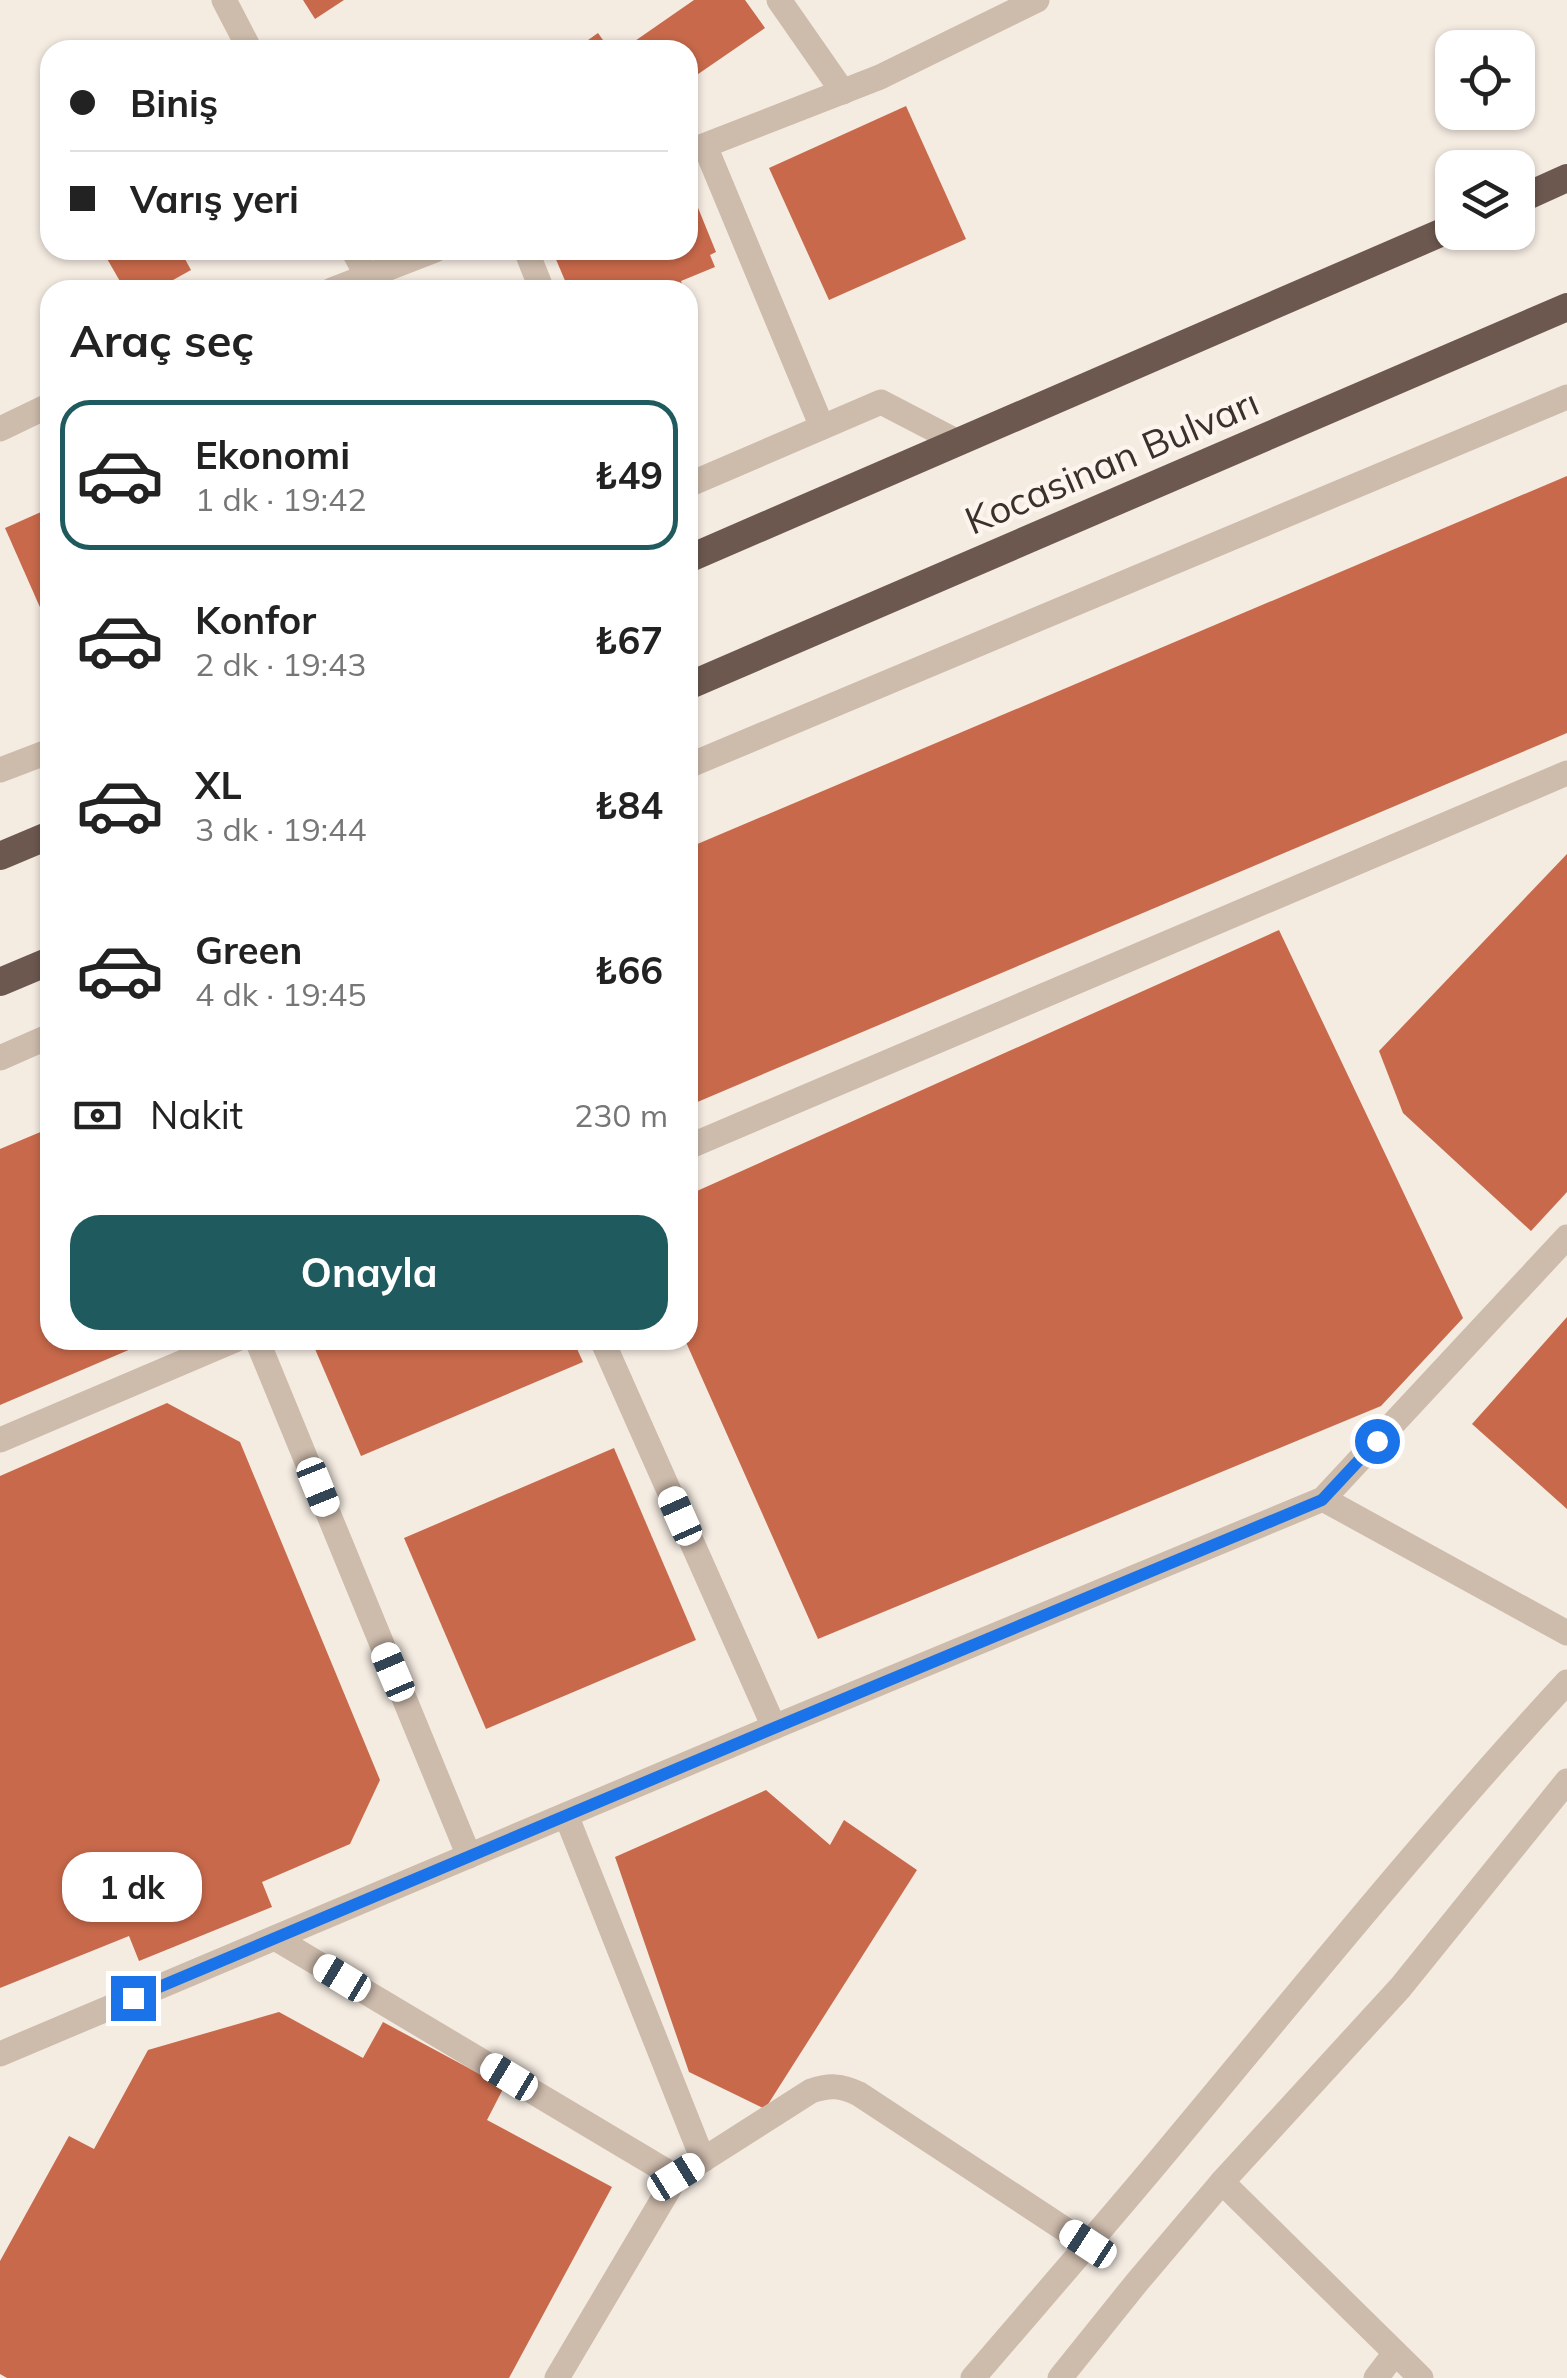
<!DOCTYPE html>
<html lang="tr">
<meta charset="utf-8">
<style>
body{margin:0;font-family:Mulish,sans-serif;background:#f6f6f6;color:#222;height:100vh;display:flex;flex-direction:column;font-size:38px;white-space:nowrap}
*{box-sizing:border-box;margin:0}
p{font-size:32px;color:#767676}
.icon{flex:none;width:55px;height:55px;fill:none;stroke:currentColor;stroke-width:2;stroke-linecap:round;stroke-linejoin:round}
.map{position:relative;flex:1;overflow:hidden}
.sheet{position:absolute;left:40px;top:280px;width:658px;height:1070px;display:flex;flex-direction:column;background:#fff;border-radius:30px;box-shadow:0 2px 8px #0004}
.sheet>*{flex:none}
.banner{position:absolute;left:40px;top:40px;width:658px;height:220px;border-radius:30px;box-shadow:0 2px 8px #0004;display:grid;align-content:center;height:220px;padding:0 30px;background:#fff}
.buttons{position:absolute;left:1435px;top:30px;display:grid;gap:20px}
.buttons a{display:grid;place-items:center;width:100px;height:100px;border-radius:20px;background:#fff;box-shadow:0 2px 8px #0004;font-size:50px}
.end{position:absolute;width:45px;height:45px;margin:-22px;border:12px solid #1a73e8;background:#fff;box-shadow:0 0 0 5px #fff}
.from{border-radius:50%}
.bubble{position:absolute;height:70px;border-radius:30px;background:#fff;box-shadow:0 2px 8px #0004;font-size:32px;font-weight:700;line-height:70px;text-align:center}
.car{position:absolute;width:30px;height:60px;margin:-30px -15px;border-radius:12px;box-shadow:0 0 8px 2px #0007;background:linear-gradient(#fff 24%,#345 0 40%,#fff 0 76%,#345 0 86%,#fff 0)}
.banner b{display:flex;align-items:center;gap:35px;height:95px;font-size:38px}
.banner b+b{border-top:2px solid #e0e0e0}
.banner i{width:25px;height:25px;background:#222}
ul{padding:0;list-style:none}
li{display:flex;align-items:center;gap:30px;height:150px;margin:0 20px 15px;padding:0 10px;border:5px solid transparent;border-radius:30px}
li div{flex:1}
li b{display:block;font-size:38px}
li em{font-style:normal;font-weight:700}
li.current{border-color:#1f5a5e}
li>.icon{width:90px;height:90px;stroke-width:1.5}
h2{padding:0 30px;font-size:45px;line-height:120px}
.pay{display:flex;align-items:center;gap:25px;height:110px;padding:0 30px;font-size:38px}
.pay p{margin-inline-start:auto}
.action{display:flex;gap:20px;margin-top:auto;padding:20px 30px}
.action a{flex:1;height:115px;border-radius:30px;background:#1f5a5e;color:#fff;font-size:40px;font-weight:700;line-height:115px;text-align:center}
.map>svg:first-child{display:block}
.building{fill:#c8694b}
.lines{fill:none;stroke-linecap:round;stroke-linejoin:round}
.minor{stroke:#cdbbac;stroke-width:25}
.trunk{stroke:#6c584f;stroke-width:28}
.route{stroke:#1a73e8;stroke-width:12}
.labels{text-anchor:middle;stroke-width:9;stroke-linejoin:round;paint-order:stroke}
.street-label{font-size:38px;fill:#3b302b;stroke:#fbf5ee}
</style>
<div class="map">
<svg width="1567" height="2378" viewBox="0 0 1567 2378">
<rect width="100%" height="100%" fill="#f4ebe1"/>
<g class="building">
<polygon points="303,0 344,0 315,19"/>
<polygon points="694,0 745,0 765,28 688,81 688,50 637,50 632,43"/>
<polygon points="598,33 610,50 574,50"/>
<polygon points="906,106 966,239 829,300 769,168"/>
<polygon points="692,193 716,252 710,255 715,267 681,281 684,290 569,290 552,250 688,250 688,195"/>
<polygon points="102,250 180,250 191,270 155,290 125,290"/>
<polygon points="1567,476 1567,733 688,1106 688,848"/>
<polygon points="50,508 50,630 5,528"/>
<polygon points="1567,854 1567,1192 1531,1231 1403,1113 1379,1051"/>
<polygon points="1279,930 1463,1318 1381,1406 818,1639 685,1340 688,1340 688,1195"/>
<polygon points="50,1128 50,1340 152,1340 0,1405 0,1149"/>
<polygon points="1567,1317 1567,1509 1472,1424"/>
<polygon points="336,1340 573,1340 583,1362 361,1456 315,1349"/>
<polygon points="167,1403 240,1442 380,1780 350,1844 262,1882 272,1907 139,1961 129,1936 0,1988 0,1476"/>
<polygon points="614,1448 696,1640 486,1729 404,1538"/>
<polygon points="766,1790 830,1845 844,1820 917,1870 765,2109 689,2072 615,1857"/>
<polygon points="279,2012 363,2058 383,2022 504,2087 487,2120 612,2187 509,2378 7,2378 0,2374 0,2261 69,2136 94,2149 148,2050"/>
</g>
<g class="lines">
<g class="minor">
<polyline points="224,0 250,50"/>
<polyline points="779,0 843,92"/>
<polyline points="705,146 822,427"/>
<polyline points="688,152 880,77 1037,0"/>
<polyline points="353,250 367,276"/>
<polyline points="526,250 542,290"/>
<polyline points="332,290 435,250"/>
<polyline points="0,429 50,405"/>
<polyline points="688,485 881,402 958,442"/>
<polyline points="688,766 1567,397"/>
<polyline points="0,770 50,751"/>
<polyline points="0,1058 50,1036"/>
<polyline points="688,1147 1567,773"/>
<polyline points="257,1340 469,1856"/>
<polyline points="602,1340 774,1727"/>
<polyline points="0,1440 235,1340"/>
<polyline points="1323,1499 1567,1633"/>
<polyline points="566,1815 703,2160"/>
<polyline points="275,1938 676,2177"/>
<polyline points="0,2054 774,1727 1323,1499 1567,1237"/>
<polyline points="1222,2182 1421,2378"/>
<path d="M 557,2378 L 676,2177 L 811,2091 C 829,2085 841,2085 859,2094 L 1087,2244"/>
<path d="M 973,2378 C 1044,2295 1116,2213 1186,2128 C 1311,1978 1434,1826 1567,1682"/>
<polyline points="1060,2378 1138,2281 1222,2182 1400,1988 1567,1781"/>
<polyline points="1376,2378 1395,2353"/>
</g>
<g class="trunk">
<polyline points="1518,200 1567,178"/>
<polyline points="688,559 1452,228"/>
<polyline points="688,686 1567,307"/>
<polyline points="0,856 50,835"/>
<polyline points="0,982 50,961"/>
</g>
</g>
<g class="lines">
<polyline class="route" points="133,1998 774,1728 1322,1500 1377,1441"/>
</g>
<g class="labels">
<g class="street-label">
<text transform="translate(1112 462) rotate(-23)" y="13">Kocasinan Bulvarı</text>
</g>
</g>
</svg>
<div class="buttons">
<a><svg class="icon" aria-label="locate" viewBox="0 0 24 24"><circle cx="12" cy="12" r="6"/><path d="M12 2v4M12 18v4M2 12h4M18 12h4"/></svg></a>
<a><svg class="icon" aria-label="layers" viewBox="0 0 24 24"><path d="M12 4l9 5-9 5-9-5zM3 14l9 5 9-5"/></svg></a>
</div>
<i class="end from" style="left:1377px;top:1441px"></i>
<i class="end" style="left:133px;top:1998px"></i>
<div class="bubble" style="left:62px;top:1852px;width:140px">1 dk</div>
<i class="car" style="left:318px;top:1487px;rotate:158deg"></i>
<i class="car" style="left:680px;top:1516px;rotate:336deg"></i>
<i class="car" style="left:393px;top:1672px;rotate:337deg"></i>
<i class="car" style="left:342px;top:1978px;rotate:301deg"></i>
<i class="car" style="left:509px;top:2077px;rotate:301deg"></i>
<i class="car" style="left:676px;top:2177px;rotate:58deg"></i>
<i class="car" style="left:1088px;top:2244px;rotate:303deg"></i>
<div class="banner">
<b><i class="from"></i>Biniş</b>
<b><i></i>Varış yeri</b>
</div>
<section class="sheet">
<h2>Araç seç</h2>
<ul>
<li class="current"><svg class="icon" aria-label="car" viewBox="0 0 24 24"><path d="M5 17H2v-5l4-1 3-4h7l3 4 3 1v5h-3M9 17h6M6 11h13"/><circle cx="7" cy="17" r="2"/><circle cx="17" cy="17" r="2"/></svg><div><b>Ekonomi</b><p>1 dk · 19:42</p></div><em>₺49</em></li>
<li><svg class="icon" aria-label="car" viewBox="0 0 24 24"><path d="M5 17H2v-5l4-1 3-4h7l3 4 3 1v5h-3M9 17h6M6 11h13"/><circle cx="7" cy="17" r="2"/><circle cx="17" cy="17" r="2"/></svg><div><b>Konfor</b><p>2 dk · 19:43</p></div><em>₺67</em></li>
<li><svg class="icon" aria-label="car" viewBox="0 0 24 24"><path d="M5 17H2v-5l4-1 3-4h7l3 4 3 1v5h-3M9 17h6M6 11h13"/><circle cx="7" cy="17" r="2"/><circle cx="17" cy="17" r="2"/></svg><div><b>XL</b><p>3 dk · 19:44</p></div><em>₺84</em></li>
<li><svg class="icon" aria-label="car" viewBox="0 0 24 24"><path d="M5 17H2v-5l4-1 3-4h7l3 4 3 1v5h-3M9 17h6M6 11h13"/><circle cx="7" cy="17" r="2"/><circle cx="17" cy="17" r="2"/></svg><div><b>Green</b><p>4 dk · 19:45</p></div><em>₺66</em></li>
</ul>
<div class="pay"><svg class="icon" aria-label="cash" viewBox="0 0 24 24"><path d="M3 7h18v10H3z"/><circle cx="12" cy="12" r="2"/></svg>Nakit<p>230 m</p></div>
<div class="action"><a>Onayla</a></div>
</section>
</div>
